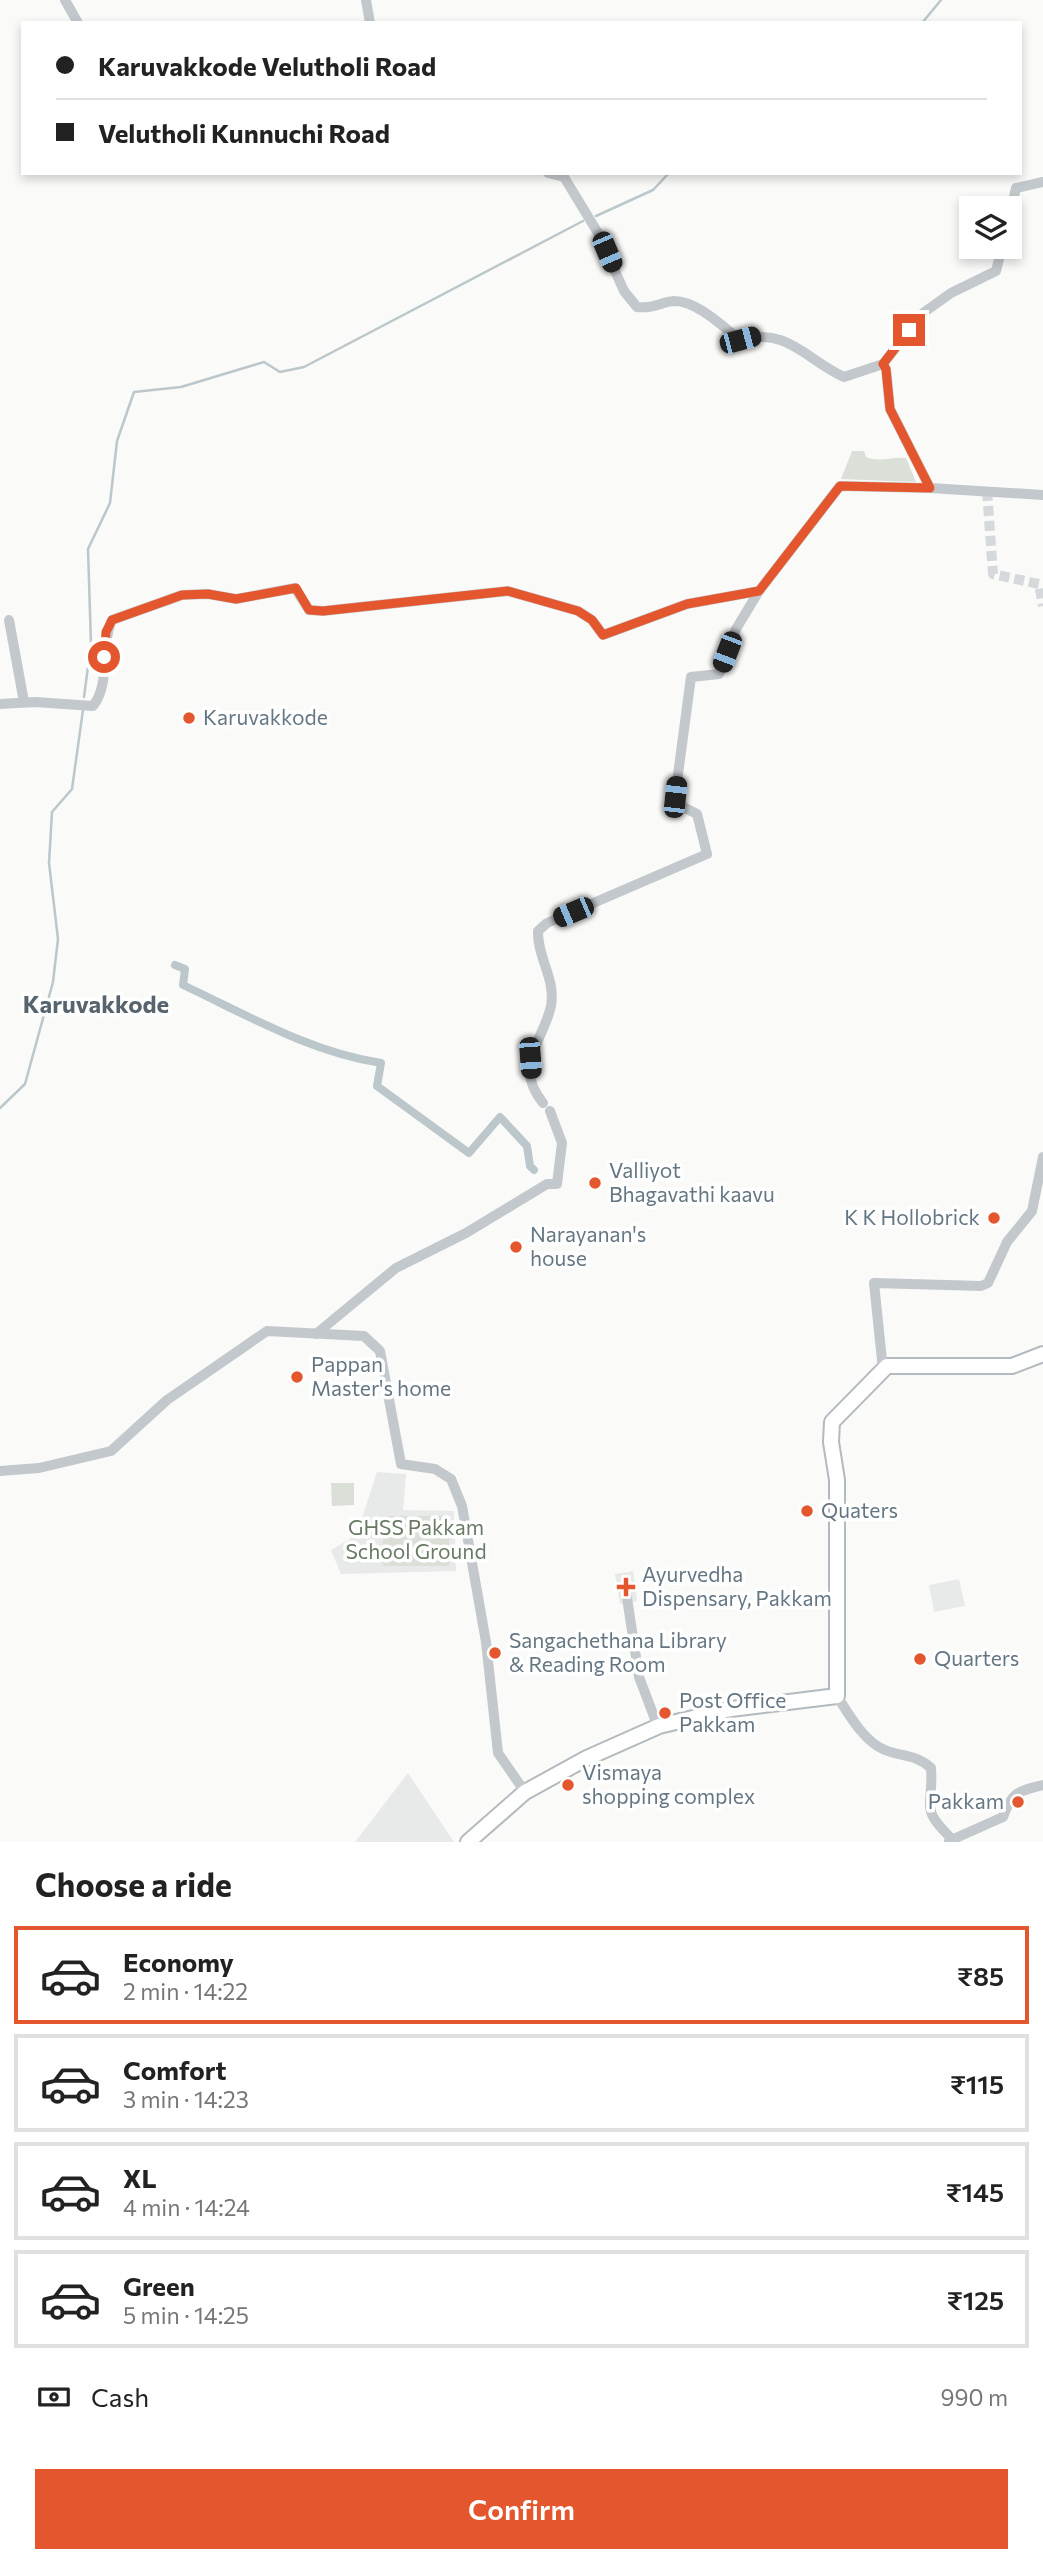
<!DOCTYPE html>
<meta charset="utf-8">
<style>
body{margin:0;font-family:Commissioner,sans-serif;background:#f2f2f2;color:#222;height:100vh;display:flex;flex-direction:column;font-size:26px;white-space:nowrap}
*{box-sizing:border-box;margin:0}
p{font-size:23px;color:#767676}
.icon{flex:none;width:38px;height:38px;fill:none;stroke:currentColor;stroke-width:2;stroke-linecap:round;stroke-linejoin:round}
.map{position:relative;height:1842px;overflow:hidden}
.details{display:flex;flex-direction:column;background:#fff;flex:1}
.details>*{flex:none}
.banner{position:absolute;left:21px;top:21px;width:1001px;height:154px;border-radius:0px;box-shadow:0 4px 10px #0003;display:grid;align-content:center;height:154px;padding:0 35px;background:#fff}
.buttons{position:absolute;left:959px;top:196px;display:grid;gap:14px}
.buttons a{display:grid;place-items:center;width:63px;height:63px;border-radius:0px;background:#fff;box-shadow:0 4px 10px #0003;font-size:35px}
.end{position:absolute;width:32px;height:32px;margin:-16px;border:9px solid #e4572e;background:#fff;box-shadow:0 0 0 4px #fff}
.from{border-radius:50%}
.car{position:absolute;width:21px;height:42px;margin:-21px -10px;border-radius:9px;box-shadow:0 0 5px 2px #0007;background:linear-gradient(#222 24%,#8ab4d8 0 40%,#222 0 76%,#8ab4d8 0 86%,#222 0)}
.banner b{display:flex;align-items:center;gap:24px;height:66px;font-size:26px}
.banner b+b{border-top:2px solid #e0e0e0}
.banner i{width:18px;height:18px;background:#222}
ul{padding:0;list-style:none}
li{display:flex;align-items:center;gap:21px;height:98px;margin:0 14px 10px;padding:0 21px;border:4px solid #e0e0e0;border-radius:0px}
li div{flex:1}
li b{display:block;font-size:26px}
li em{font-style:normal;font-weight:600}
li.selected{border-color:#e4572e}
li>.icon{width:63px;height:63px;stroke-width:1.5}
h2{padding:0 35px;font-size:32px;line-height:84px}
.pay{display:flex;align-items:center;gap:18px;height:77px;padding:0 35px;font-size:26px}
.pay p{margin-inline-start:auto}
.action{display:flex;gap:14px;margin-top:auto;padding:14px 35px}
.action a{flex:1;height:80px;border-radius:0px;background:#e4572e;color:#fff;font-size:28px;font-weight:600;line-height:80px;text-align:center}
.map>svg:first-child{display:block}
.built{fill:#e8e9e9}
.green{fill:#dadfd7}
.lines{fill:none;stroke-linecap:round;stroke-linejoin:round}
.stream{stroke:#bbc7cb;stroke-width:2.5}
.canal{stroke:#bbc7cb;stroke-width:8}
.street-tunnel{stroke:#d5d9db;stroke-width:10;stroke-dasharray:10 5;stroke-linecap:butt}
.secondary-casing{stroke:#b3babf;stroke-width:18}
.street{stroke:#c3c8cc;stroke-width:10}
.secondary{stroke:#fff;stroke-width:14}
.route{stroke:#e4572e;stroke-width:9}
.poi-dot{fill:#e4572e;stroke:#fff;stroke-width:2.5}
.labels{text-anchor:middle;stroke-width:7;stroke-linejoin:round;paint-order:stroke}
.poi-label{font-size:21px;fill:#657683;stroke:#fff;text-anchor:start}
.park-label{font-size:21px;fill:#687a64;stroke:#fff}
.quarter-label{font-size:24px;font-weight:bold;fill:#57646e;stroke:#fff}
</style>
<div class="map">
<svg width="1043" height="1842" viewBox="0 0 1043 1842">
<rect width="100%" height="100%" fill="#fafaf8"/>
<g class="built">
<polygon points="377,1472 406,1474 403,1510 454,1511 456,1571 341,1574 331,1550 350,1539 359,1527"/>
<polygon points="633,1571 637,1601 620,1604 615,1574"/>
<polygon points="959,1579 965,1606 934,1612 929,1585"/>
<polygon points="408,1773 454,1842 355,1842"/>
</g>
<g class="green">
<path d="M 852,451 L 864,451 L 866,457 C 881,463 891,456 906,458 L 916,482 L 841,479 Z"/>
<polygon points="331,1483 354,1483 354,1505 332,1506"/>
<rect x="383" y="1516" width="66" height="50"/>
</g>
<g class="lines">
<g class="stream">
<polyline points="922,23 941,0"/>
<polyline points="596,216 653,190 669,173"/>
<polyline points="84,697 91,644 88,549 110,503 117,441 134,392 181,387 264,362 280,372 304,367 583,221"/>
<polyline points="0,1108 25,1084 53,982 58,939 49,863 52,812 72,789 83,710"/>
</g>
<path class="canal" d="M 175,965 L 185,969 L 183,985 C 247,1015 310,1052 381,1063 L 377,1086 L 469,1153 L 500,1117 L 527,1146 L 530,1166 L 534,1170"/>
<polyline class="street-tunnel" points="987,491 993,574 1039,584 1043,606"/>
<g class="secondary-casing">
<polyline id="secondary" points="468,1842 525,1792 587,1758 659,1726 731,1709 837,1696 837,1480 831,1442 832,1422 887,1366 1012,1366 1043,1354"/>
</g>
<g class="street">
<polyline points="65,0 78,23"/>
<polyline points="366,0 370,23"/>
<path d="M 548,173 L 564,177 L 598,233 L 624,291 L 637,307 C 655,309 660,302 674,301 C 697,301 722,326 740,340 C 788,327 805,359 844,377 L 883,364"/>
<polyline points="1010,214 1016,188 1043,182"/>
<polyline points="1002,247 996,271 951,293 923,313 883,364 886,369 890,409 930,488 1043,495"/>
<polyline points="9,620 24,702"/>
<path d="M 0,704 L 35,702 L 93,706 C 111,683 100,647 112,620 L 182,595 L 208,594 L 236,599 L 295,588 L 309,610 L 323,611 L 508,591 L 578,611 L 592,620 L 603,635 L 687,604 L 759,591"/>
<path d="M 543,1103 C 512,1064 543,1043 551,1006 C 556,979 537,957 538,931 L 547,923 L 707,854 L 697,814 L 685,808 L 675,797 L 691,677 L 719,674 L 736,629 L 759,591 L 840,486 L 930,488"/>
<polyline points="316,1334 396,1268 466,1233 547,1184 557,1184 562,1143 550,1111"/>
<polyline points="883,1370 874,1283 981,1286 988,1283 1007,1242 1032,1211 1043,1157"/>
<polyline points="0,1471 39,1468 111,1451 167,1400 267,1331 364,1336 380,1351 401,1464 435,1469 451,1479 462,1506 486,1642 498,1753 525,1792"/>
<polyline points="627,1598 639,1677 658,1727"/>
<path d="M 837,1696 C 848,1713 864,1742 885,1750 C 902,1757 916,1754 931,1768 C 934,1809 918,1806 953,1840"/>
<path d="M 949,1841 L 1003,1817 C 1012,1792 1018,1791 1043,1785"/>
</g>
<use href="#secondary" class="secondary"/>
</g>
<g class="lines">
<polyline class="route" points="104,657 106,632 112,620 182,595 208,594 236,599 296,588 309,610 323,611 508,591 578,611 592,620 603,635 687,604 759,591 840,486 930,488 890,409 886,369 883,364 909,330"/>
</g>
<g class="poi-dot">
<circle cx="189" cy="718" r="7"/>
<circle cx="595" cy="1183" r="7"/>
<circle cx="994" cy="1218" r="7"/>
<circle cx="516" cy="1247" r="7"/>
<circle cx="297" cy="1377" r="7"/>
<circle cx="807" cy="1511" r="7"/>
<path d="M622.5 1576.5h7v7h7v7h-7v7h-7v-7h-7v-7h7z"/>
<circle cx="495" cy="1653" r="7"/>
<circle cx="920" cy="1659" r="7"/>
<circle cx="665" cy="1713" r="7"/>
<circle cx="568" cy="1785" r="7"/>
<circle cx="1018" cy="1802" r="7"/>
</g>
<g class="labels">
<g class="poi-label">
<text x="203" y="725">Karuvakkode</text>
<text x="609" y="1178">Valliyot<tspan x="609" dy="24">Bhagavathi kaavu</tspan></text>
<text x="980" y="1225" text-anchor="end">K K Hollobrick</text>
<text x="530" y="1242">Narayanan's<tspan x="530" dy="24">house</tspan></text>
<text x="311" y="1372">Pappan<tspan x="311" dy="24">Master's home</tspan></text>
<text x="821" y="1518">Quaters</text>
<text x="642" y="1582">Ayurvedha<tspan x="642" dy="24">Dispensary, Pakkam</tspan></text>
<text x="509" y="1648">Sangachethana Library<tspan x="509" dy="24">&amp; Reading Room</tspan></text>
<text x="934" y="1666">Quarters</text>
<text x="679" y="1708">Post Office<tspan x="679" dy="24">Pakkam</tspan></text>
<text x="582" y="1780">Vismaya<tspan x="582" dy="24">shopping complex</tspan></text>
<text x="1004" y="1809" text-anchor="end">Pakkam</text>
</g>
<g class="park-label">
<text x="416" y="1535">GHSS Pakkam<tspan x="416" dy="24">School Ground</tspan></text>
</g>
<g class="quarter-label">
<text x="96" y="1013">Karuvakkode</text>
</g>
</g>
</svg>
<div class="buttons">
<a><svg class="icon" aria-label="layers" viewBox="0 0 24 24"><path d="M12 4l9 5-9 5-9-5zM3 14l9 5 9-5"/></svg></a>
</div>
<i class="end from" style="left:104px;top:657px"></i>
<i class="end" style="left:909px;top:330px"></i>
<i class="car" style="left:607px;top:252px;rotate:157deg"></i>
<i class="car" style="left:740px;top:340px;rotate:75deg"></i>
<i class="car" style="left:727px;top:652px;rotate:201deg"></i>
<i class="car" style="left:675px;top:797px;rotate:6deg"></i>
<i class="car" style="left:573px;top:912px;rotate:247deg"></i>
<i class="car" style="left:530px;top:1058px;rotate:176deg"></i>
<div class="banner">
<b><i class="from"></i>Karuvakkode Velutholi Road</b>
<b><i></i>Velutholi Kunnuchi Road</b>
</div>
</div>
<section class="details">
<h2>Choose a ride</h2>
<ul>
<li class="selected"><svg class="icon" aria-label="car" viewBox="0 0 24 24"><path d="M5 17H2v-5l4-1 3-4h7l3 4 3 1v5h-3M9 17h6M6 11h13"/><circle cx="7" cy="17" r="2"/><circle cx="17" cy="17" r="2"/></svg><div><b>Economy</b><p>2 min · 14:22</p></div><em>₹85</em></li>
<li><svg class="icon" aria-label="car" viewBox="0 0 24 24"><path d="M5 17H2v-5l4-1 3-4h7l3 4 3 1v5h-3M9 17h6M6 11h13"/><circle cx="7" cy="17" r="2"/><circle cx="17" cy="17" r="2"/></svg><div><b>Comfort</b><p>3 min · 14:23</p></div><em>₹115</em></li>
<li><svg class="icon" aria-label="car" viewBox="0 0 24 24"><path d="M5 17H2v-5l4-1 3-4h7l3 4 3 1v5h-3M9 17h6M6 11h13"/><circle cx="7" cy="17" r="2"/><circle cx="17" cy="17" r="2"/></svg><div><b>XL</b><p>4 min · 14:24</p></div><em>₹145</em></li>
<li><svg class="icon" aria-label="car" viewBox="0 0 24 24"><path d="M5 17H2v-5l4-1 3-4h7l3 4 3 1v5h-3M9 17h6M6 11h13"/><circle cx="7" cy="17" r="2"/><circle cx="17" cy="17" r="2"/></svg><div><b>Green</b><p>5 min · 14:25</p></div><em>₹125</em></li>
</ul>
<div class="pay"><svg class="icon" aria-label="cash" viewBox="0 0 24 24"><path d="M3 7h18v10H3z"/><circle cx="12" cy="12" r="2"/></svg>Cash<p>990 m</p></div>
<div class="action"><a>Confirm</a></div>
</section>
